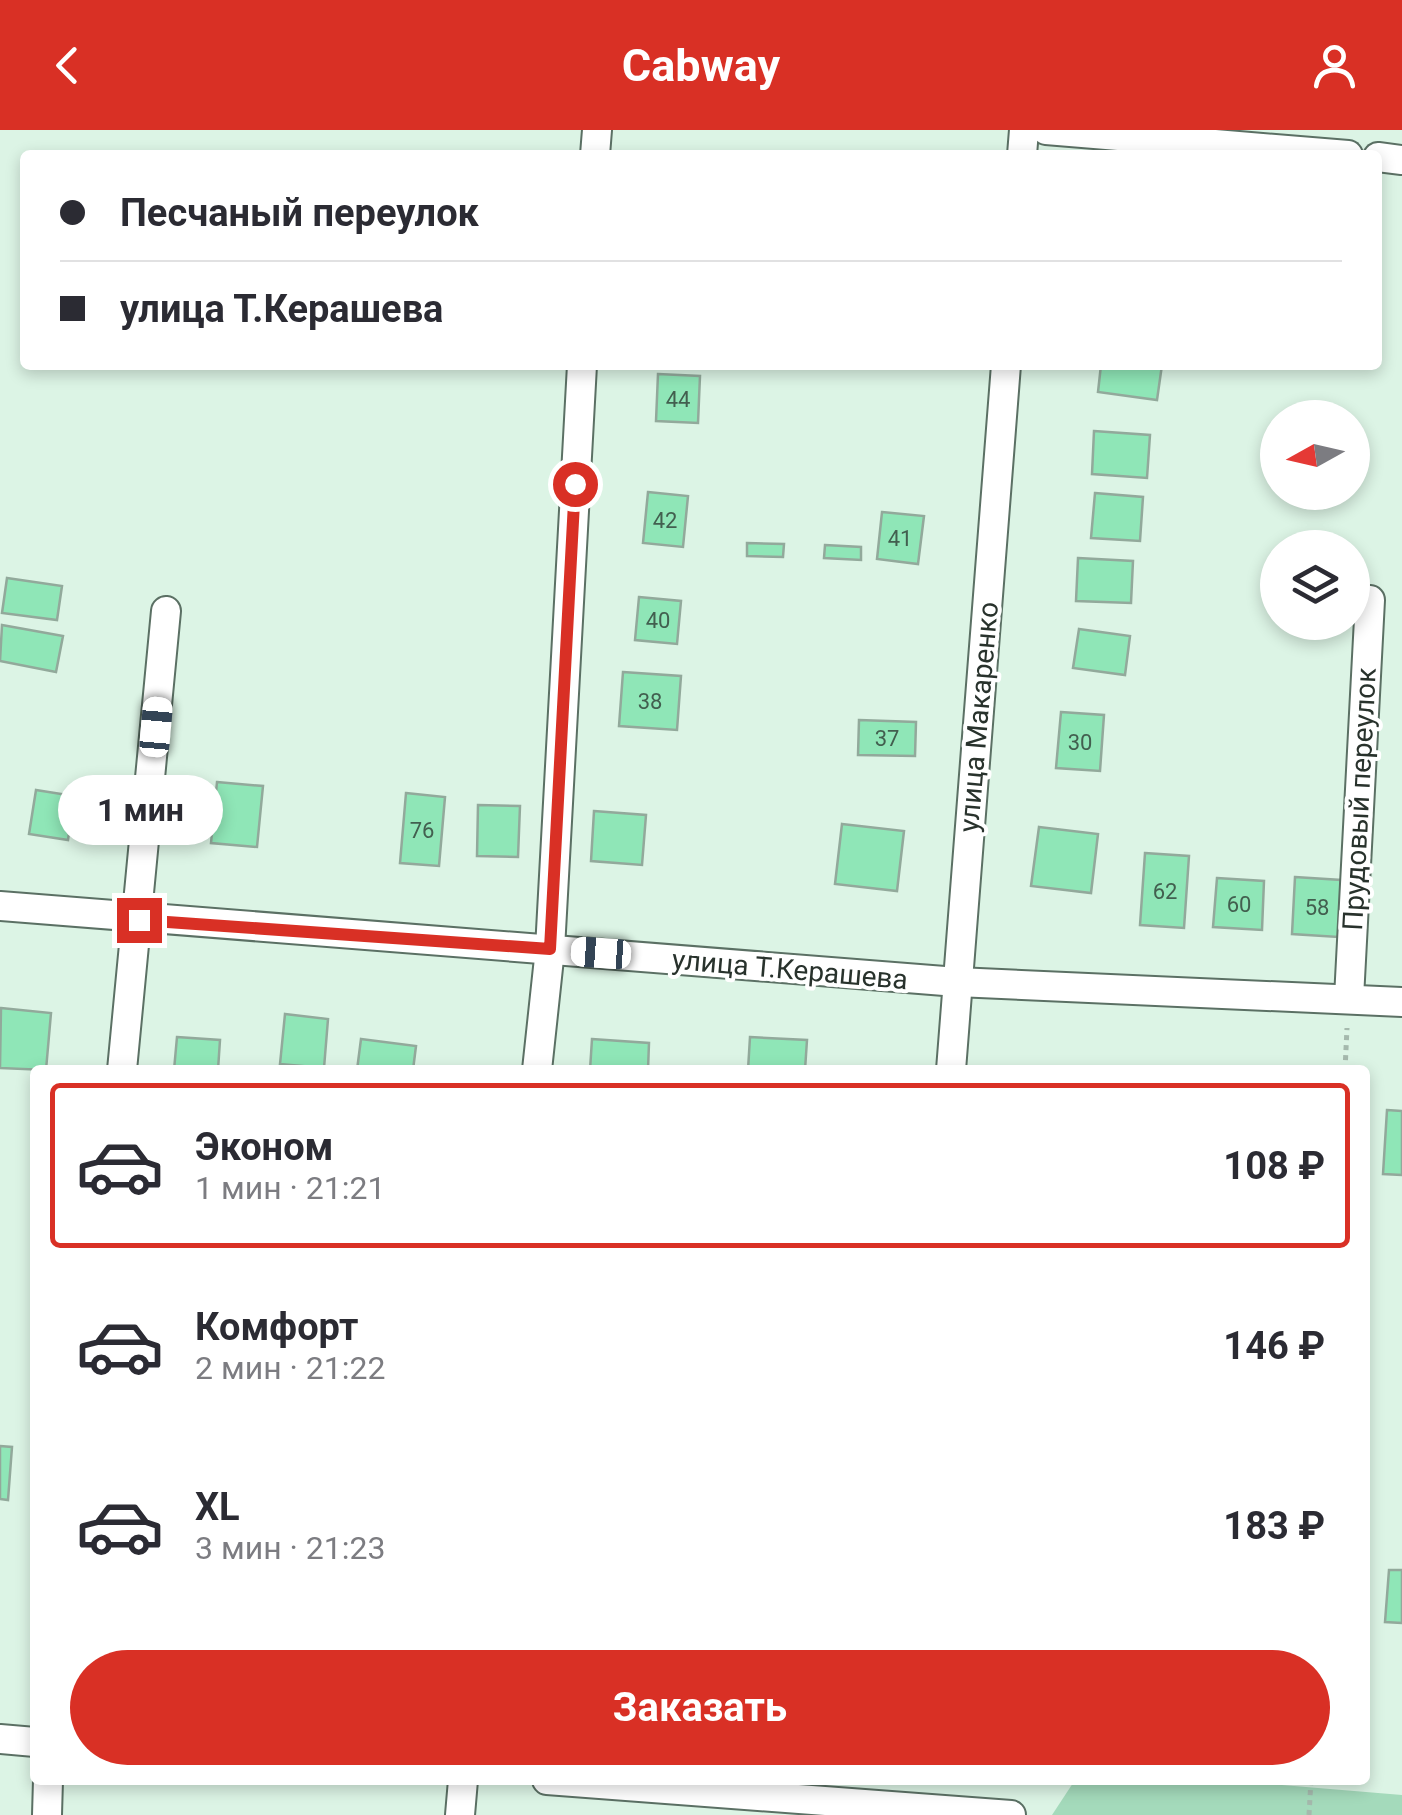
<!DOCTYPE html>
<html lang="ru">
<meta charset="utf-8">
<style>
body{margin:0;font-family:Roboto,sans-serif;background:#f2f2f3;color:#2b2b33;height:100vh;display:flex;flex-direction:column;font-size:38px;white-space:nowrap}
*{box-sizing:border-box;margin:0}
p{font-size:32px;color:#7c7c81}
.icon{flex:none;width:55px;height:55px;fill:none;stroke:currentColor;stroke-width:2;stroke-linecap:round;stroke-linejoin:round}
.map{position:relative;flex:1;overflow:hidden}
.panel{position:absolute;left:30px;top:935px;width:1340px;height:720px;display:flex;flex-direction:column;background:#fff;border-radius:10px;box-shadow:0 5px 15px #0003}
.panel>*{flex:none}
.hud{position:absolute;left:20px;top:20px;width:1362px;height:220px;border-radius:10px;box-shadow:0 5px 15px #0003;display:grid;align-content:center;height:220px;padding:0 40px;background:#fff}
.needle{width:65px;rotate:262deg}
.tools{position:absolute;left:1260px;top:270px;display:grid;gap:20px}
.tools a{display:grid;place-items:center;width:110px;height:110px;border-radius:50%;background:#fff;box-shadow:0 5px 15px #0003;font-size:50px}
.end{position:absolute;width:45px;height:45px;margin:-22px;border:12px solid #d93025;background:#fff;box-shadow:0 0 0 5px #fff}
.from{border-radius:50%}
.bubble{position:absolute;height:70px;border-radius:35px;background:#fff;box-shadow:0 5px 15px #0003;font-size:32px;font-weight:700;line-height:70px;text-align:center}
.car{position:absolute;width:30px;height:60px;margin:-30px -15px;border-radius:12px;box-shadow:0 0 8px 2px #0007;background:linear-gradient(#fff 24%,#345 0 40%,#fff 0 76%,#345 0 86%,#fff 0)}
.hud b{display:flex;align-items:center;gap:35px;height:95px;font-size:38px}
.hud b+b{border-top:2px solid #e1e1e2}
.hud i{width:25px;height:25px;background:#2b2b33}
ul{padding:18px 0 0;list-style:none}
li{display:flex;align-items:center;gap:30px;height:165px;margin:0 20px 15px;padding:0 20px;border:5px solid transparent;border-radius:10px}
li div{flex:1}
li b{display:block;font-size:38px}
li em{font-style:normal;font-weight:700}
li.current{border-color:#d93025}
li>.icon{width:90px;height:90px;stroke-width:1.5}
.button{display:flex;gap:20px;margin-top:auto;padding:20px 40px}
.button a{flex:1;height:115px;border-radius:60px;background:#d93025;color:#fff;font-size:40px;font-weight:700;line-height:115px;text-align:center}
header{display:flex;justify-content:space-between;align-items:center;height:130px;padding:0 40px;background:#d93025;color:#fff;font-size:45px;font-weight:700}
.map>svg:first-child{display:block}
.green{fill:#a4dabb}
.building{fill:#8fe6b7;stroke:#92a99b;stroke-width:2.5}
.lines{fill:none;stroke-linecap:round;stroke-linejoin:round}
.street-casing{stroke:#5b7064;stroke-width:32}
.path{stroke:#a5b9ad;stroke-width:5;stroke-dasharray:5 5;stroke-linecap:butt}
.street{stroke:#fff;stroke-width:28}
.route{stroke:#d93025;stroke-width:12}
.labels{text-anchor:middle;stroke-width:8;stroke-linejoin:round;paint-order:stroke}
.number-label{font-size:22px;fill:#425f4f}
.street-label{font-size:28px;fill:#28322c;stroke:#fff}
</style>
<header><svg class="icon" aria-label="back" viewBox="0 0 24 24"><path d="M15 5l-7 7 7 7"/></svg>Cabway<svg class="icon" aria-label="person" viewBox="0 0 24 24"><circle cx="12" cy="8" r="4"/><path d="M4 21q1-7 8-7t8 7"/></svg></header>
<div class="map">
<svg width="1402" height="1685" viewBox="0 0 1402 1685">
<rect width="100%" height="100%" fill="#dcf4e5"/>
<polygon class="green" points="1075,1650 1222,1650 1402,1665 1402,1685 1052,1685"/>
<g class="building">
<polygon points="1101,235 1162,235 1157,270 1098,262"/>
<polygon points="658,244 700,246 698,293 656,291"/>
<polygon points="1094,301 1150,305 1147,348 1092,344"/>
<polygon points="648,362 688,366 683,417 643,413"/>
<polygon points="1095,363 1143,367 1140,411 1091,408"/>
<polygon points="882,382 924,386 918,434 877,429"/>
<polygon points="747,413 784,414 783,427 747,426"/>
<polygon points="825,415 861,417 861,430 824,428"/>
<polygon points="1078,428 1133,431 1131,473 1076,471"/>
<polygon points="7,448 62,456 57,490 2,483"/>
<polygon points="639,467 681,471 677,514 635,510"/>
<polygon points="2,495 63,506 56,542 0,531"/>
<polygon points="1079,499 1130,506 1125,545 1073,538"/>
<polygon points="623,542 681,546 677,600 619,596"/>
<polygon points="1061,582 1104,585 1100,641 1056,638"/>
<polygon points="859,590 916,592 915,626 858,625"/>
<polygon points="217,652 263,656 257,717 211,713"/>
<polygon points="36,660 74,666 68,710 29,704"/>
<polygon points="406,663 445,667 439,736 400,733"/>
<polygon points="478,675 520,676 518,727 477,726"/>
<polygon points="594,681 646,685 642,735 591,731"/>
<polygon points="842,694 904,701 897,761 835,754"/>
<polygon points="1039,697 1098,704 1091,763 1031,756"/>
<polygon points="1145,723 1189,726 1184,798 1140,795"/>
<polygon points="1295,747 1341,750 1338,807 1292,804"/>
<polygon points="1217,748 1264,751 1262,800 1213,797"/>
<polygon points="1,878 51,883 46,940 0,938"/>
<polygon points="285,884 328,889 324,938 280,934"/>
<polygon points="177,907 220,910 218,940 174,940"/>
<polygon points="750,907 807,910 805,940 748,940"/>
<polygon points="361,909 416,916 413,940 357,940"/>
<polygon points="592,909 649,913 648,940 590,940"/>
<polygon points="1387,980 1402,981 1402,1045 1383,1044"/>
<polygon points="0,1316 12,1317 8,1370 0,1369"/>
<polygon points="1389,1440 1402,1440 1402,1493 1385,1492"/>
</g>
<g class="lines">
<g class="street-casing">
<g id="street">
<polyline points="1046,0 1348,25"/>
<polyline points="595,25 597,0"/>
<polyline points="1022,25 1024,0"/>
<polyline points="1378,27 1402,30"/>
<polyline points="0,776 957,852 1402,872"/>
<polyline points="1349,868 1370,470"/>
<polyline points="122,940 166,481"/>
<polyline points="537,940 550,819 582,235"/>
<polyline points="951,940 1006,235"/>
<polyline points="0,1609 35,1612"/>
<polyline points="547,1650 1011,1685"/>
<polyline points="47,1685 48,1650"/>
<polyline points="460,1685 463,1650"/>
</g>
</g>
<g class="path">
<polyline points="1345,940 1347,898"/>
<polyline points="1309,1685 1311,1650"/>
</g>
<use href="#street" class="street"/>
</g>
<g class="lines">
<polyline class="route" points="139,790 550,819 575,354"/>
</g>
<g class="labels">
<g class="number-label">
<text x="678" y="277">44</text>
<text x="665" y="398">42</text>
<text x="900" y="416">41</text>
<text x="658" y="498">40</text>
<text x="650" y="579">38</text>
<text x="887" y="616">37</text>
<text x="1080" y="620">30</text>
<text x="422" y="708">76</text>
<text x="1165" y="769">62</text>
<text x="1239" y="782">60</text>
<text x="1317" y="785">58</text>
</g>
<g class="street-label">
<text transform="translate(978 587) rotate(-85)" y="10">улица Макаренко</text>
<text transform="translate(1359 669) rotate(-87)" y="10">Прудовый переулок</text>
<text transform="translate(790 839) rotate(5)" y="10">улица Т.Керашева</text>
</g>
</g>
</svg>
<div class="tools">
<a><svg class="needle" viewBox="-14 -14 28 28"><path d="M0-13l5 13h-10z" fill="#e53935"/><path d="M0 13l5-13h-10z" fill="#7c7c81"/></svg></a>
<a><svg class="icon" aria-label="layers" viewBox="0 0 24 24"><path d="M12 4l9 5-9 5-9-5zM3 14l9 5 9-5"/></svg></a>
</div>
<i class="end from" style="left:575px;top:354px"></i>
<i class="end" style="left:139px;top:790px"></i>
<div class="bubble" style="left:58px;top:645px;width:165px">1 мин</div>
<i class="car" style="left:156px;top:597px;rotate:5deg"></i>
<i class="car" style="left:601px;top:823px;rotate:274deg"></i>
<div class="hud">
<b><i class="from"></i>Песчаный переулок</b>
<b><i></i>улица Т.Керашева</b>
</div>
<section class="panel">
<ul>
<li class="current"><svg class="icon" aria-label="car" viewBox="0 0 24 24"><path d="M5 17H2v-5l4-1 3-4h7l3 4 3 1v5h-3M9 17h6M6 11h13"/><circle cx="7" cy="17" r="2"/><circle cx="17" cy="17" r="2"/></svg><div><b>Эконом</b><p>1 мин · 21:21</p></div><em>108 ₽</em></li>
<li><svg class="icon" aria-label="car" viewBox="0 0 24 24"><path d="M5 17H2v-5l4-1 3-4h7l3 4 3 1v5h-3M9 17h6M6 11h13"/><circle cx="7" cy="17" r="2"/><circle cx="17" cy="17" r="2"/></svg><div><b>Комфорт</b><p>2 мин · 21:22</p></div><em>146 ₽</em></li>
<li><svg class="icon" aria-label="car" viewBox="0 0 24 24"><path d="M5 17H2v-5l4-1 3-4h7l3 4 3 1v5h-3M9 17h6M6 11h13"/><circle cx="7" cy="17" r="2"/><circle cx="17" cy="17" r="2"/></svg><div><b>XL</b><p>3 мин · 21:23</p></div><em>183 ₽</em></li>
</ul>
<div class="button"><a>Заказать</a></div>
</section>
</div>
